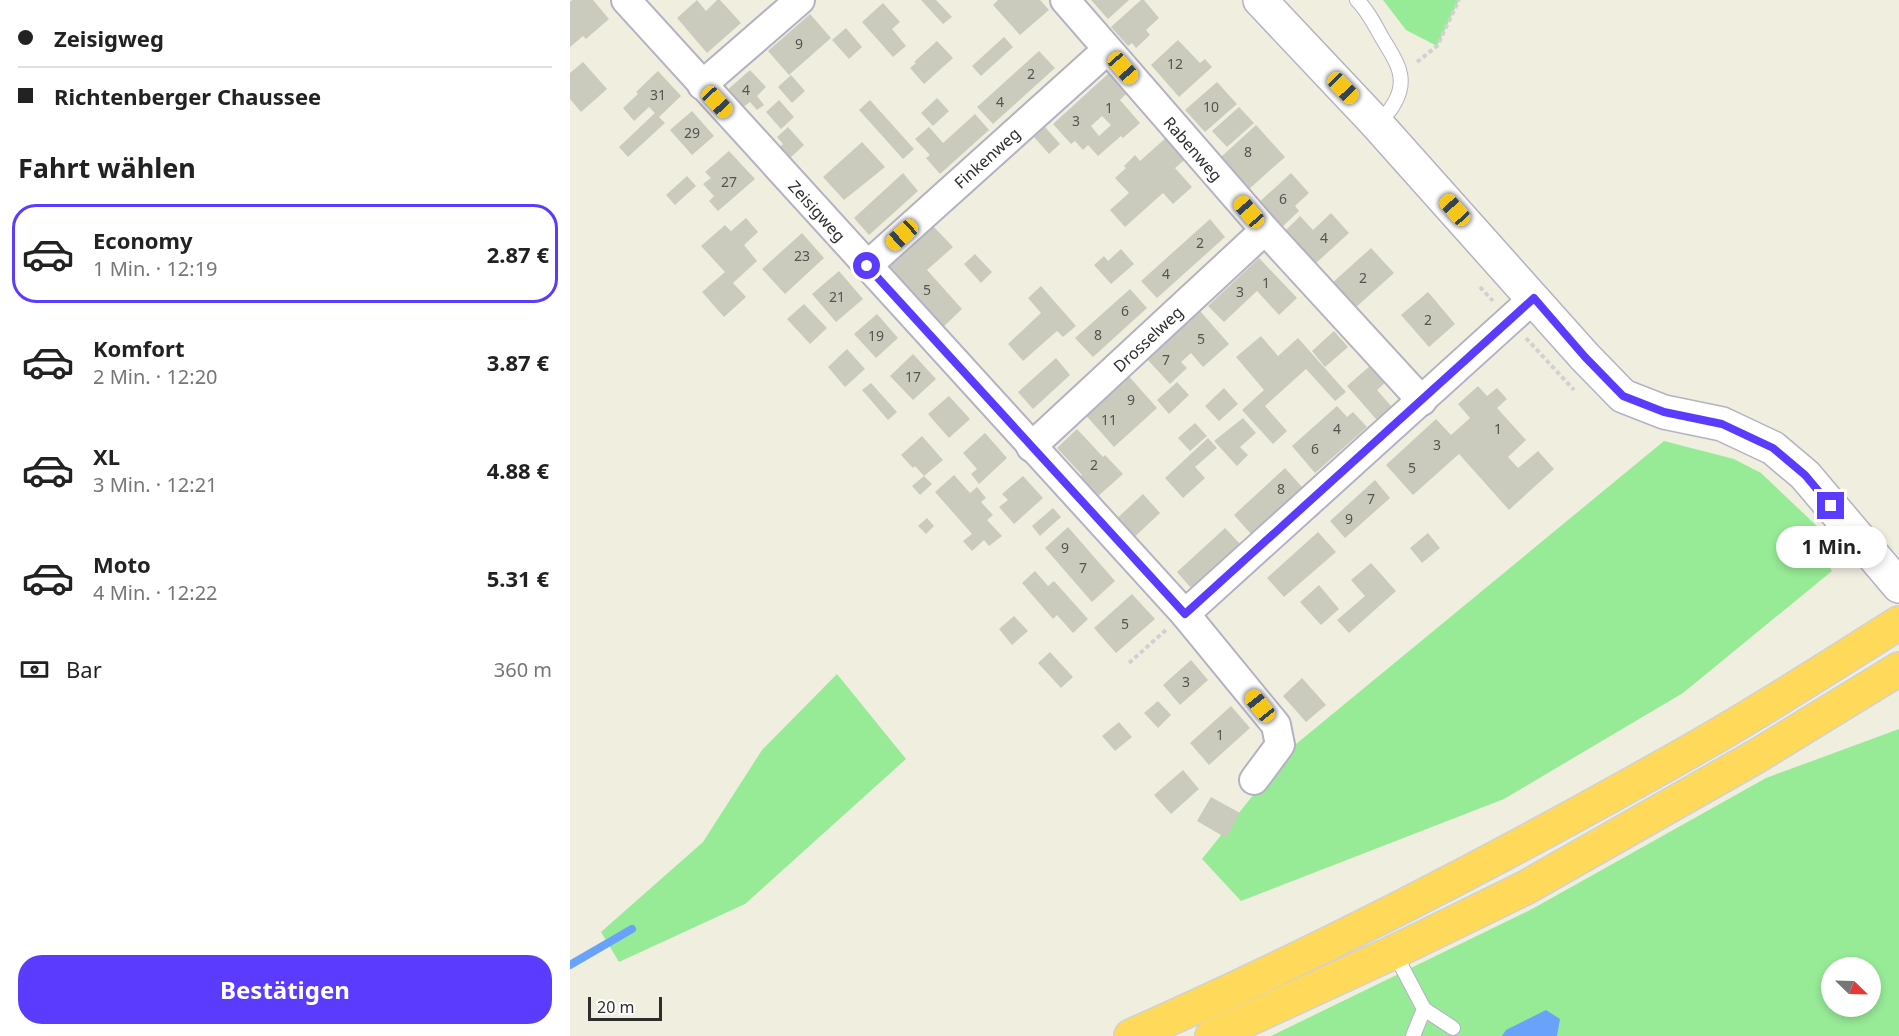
<!DOCTYPE html>
<html lang="de">
<meta charset="utf-8">
<style>
body{margin:0;font-family:"Noto Sans",sans-serif;background:#f2f2f2;color:#222;height:100vh;display:flex;flex-direction:column;font-size:22px;white-space:nowrap}
*{box-sizing:border-box;margin:0}
p{font-size:20px;color:#767676}
.icon{flex:none;width:33px;height:33px;fill:none;stroke:currentColor;stroke-width:2;stroke-linecap:round;stroke-linejoin:round}
.map{position:relative;flex:1;overflow:hidden}
.drawer{display:flex;flex-direction:column;background:#fff;width:570px}
.drawer>*{flex:none}
.banner{display:grid;align-content:center;height:132px;padding:0 18px;background:#fff}
.needle{width:39px;rotate:113deg}
.buttons{position:absolute;left:1251px;top:957px;display:grid;gap:12px}
.buttons a{display:grid;place-items:center;width:60px;height:60px;border-radius:50%;background:#fff;box-shadow:0 3px 9px #0003;font-size:30px}
.scale{position:absolute;left:18px;bottom:15px;width:74px;box-sizing:border-box;padding-left:6px;border:3px solid #2d2d2d;border-top:0;font-size:16px;line-height:21px;white-space:nowrap;color:#2d2d2d;-webkit-text-stroke:4px #fff;paint-order:stroke}
.end{position:absolute;width:27px;height:27px;margin:-14px;border:8px solid #5b3cff;background:#fff;box-shadow:0 0 0 3px #fff}
.from{border-radius:50%}
.bubble{position:absolute;height:42px;border-radius:21px;background:#fff;box-shadow:0 3px 9px #0003;font-size:20px;font-weight:700;line-height:42px;text-align:center}
.car{position:absolute;width:18px;height:36px;margin:-18px -9px;border-radius:8px;box-shadow:0 0 4px 2px #0007;background:linear-gradient(#f5c518 24%,#345 0 40%,#f5c518 0 76%,#345 0 86%,#f5c518 0)}
.banner b{display:flex;align-items:center;gap:21px;height:57px;font-size:22px}
.banner b+b{border-top:2px solid #e0e0e0}
.banner i{width:15px;height:15px;background:#222}
ul{padding:0;list-style:none}
li{display:flex;align-items:center;gap:18px;height:99px;margin:0 12px 9px;padding:0 6px;border:3px solid transparent;border-radius:24px}
li div{flex:1}
li b{display:block;font-size:22px}
li em{font-style:normal;font-weight:700}
li.selected{border-color:#5b3cff}
li>.icon{width:54px;height:54px;stroke-width:1.5}
h2{padding:0 18px;font-size:27px;line-height:72px}
.pay{display:flex;align-items:center;gap:15px;height:66px;padding:0 18px;font-size:22px}
.pay p{margin-inline-start:auto}
.action{display:flex;gap:12px;margin-top:auto;padding:12px 18px}
.action a{flex:1;height:69px;border-radius:24px;background:#5b3cff;color:#fff;font-size:24px;font-weight:700;line-height:69px;text-align:center}
main{display:flex;flex:1;min-height:0}
.map>svg:first-child{display:block}
.green{fill:#97eb97;fill-rule:evenodd}
.water{fill:#69a2fa}
.lines{fill:none;stroke-linecap:round;stroke-linejoin:round}
.stream{stroke:#69a2fa;stroke-width:8}
.building{fill:#cbcbbd;fill-rule:evenodd}
.lane-casing{stroke:#b4b2c2;stroke-width:16}
.street-casing{stroke:#b4b2c2;stroke-width:32}
.secondary-casing{stroke:#b4b2c2;stroke-width:36}
.highway-casing{stroke:#d1d1d1;stroke-width:36}
.path{stroke:#d1d1d1;stroke-width:4;stroke-dasharray:4.5 3;stroke-linecap:butt}
.lane{stroke:#fff;stroke-width:14}
.street{stroke:#fff;stroke-width:28}
.secondary{stroke:#fff;stroke-width:33}
.highway{stroke:#ffda5a;stroke-width:33}
.route{stroke:#5b3cff;stroke-width:8}
.labels{text-anchor:middle;stroke-width:6;stroke-linejoin:round;paint-order:stroke}
.number-label{font-size:14px;fill:#545451}
.street-label{font-size:16px;fill:#2d2d2d;stroke:#fff}
</style>
<main>
<section class="drawer">
<div class="banner">
<b><i class="from"></i>Zeisigweg</b>
<b><i></i>Richtenberger Chaussee</b>
</div>
<h2>Fahrt wählen</h2>
<ul>
<li class="selected"><svg class="icon" aria-label="car" viewBox="0 0 24 24"><path d="M5 17H2v-5l4-1 3-4h7l3 4 3 1v5h-3M9 17h6M6 11h13"/><circle cx="7" cy="17" r="2"/><circle cx="17" cy="17" r="2"/></svg><div><b>Economy</b><p>1 Min. · 12:19</p></div><em>2.87 €</em></li>
<li><svg class="icon" aria-label="car" viewBox="0 0 24 24"><path d="M5 17H2v-5l4-1 3-4h7l3 4 3 1v5h-3M9 17h6M6 11h13"/><circle cx="7" cy="17" r="2"/><circle cx="17" cy="17" r="2"/></svg><div><b>Komfort</b><p>2 Min. · 12:20</p></div><em>3.87 €</em></li>
<li><svg class="icon" aria-label="car" viewBox="0 0 24 24"><path d="M5 17H2v-5l4-1 3-4h7l3 4 3 1v5h-3M9 17h6M6 11h13"/><circle cx="7" cy="17" r="2"/><circle cx="17" cy="17" r="2"/></svg><div><b>XL</b><p>3 Min. · 12:21</p></div><em>4.88 €</em></li>
<li><svg class="icon" aria-label="car" viewBox="0 0 24 24"><path d="M5 17H2v-5l4-1 3-4h7l3 4 3 1v5h-3M9 17h6M6 11h13"/><circle cx="7" cy="17" r="2"/><circle cx="17" cy="17" r="2"/></svg><div><b>Moto</b><p>4 Min. · 12:22</p></div><em>5.31 €</em></li>
</ul>
<div class="pay"><svg class="icon" aria-label="cash" viewBox="0 0 24 24"><path d="M3 7h18v10H3z"/><circle cx="12" cy="12" r="2"/></svg>Bar<p>360 m</p></div>
<div class="action"><a>Bestätigen</a></div>
</section>
<div class="map">
<svg width="1329" height="1036" viewBox="0 0 1329 1036">
<rect width="100%" height="100%" fill="#f0eedf"/>
<g class="green">
<polygon points="813,0 889,0 867,46 836,30"/>
<polygon points="1094,441 1164,459 1191,473 1250,529 1257,543 1259,554 1258,564 1262,571 1113,693 934,799 671,901 632,859 720,749"/>
<polygon points="267,674 336,759 175,904 49,962 31,932 133,842 192,750"/>
<path d="M 1329,729 L 1329,1036 L 701,1036 L 962,909 L 1196,778 ZM 1262,968 L 1300,968 L 1300,1006 L 1262,1006 Z"/>
</g>
<polygon class="water" points="976,1010 990,1019 987,1036 932,1036 936,1030"/>
<g class="lines">
<polyline class="stream" points="0,965 62,929"/>
</g>
<g class="building">
<polygon points="2,0 23,0 39,19 16,39 13,36 0,47 0,2"/>
<polygon points="127,0 136,11 147,0 150,0 171,23 137,53 107,18"/>
<polygon points="351,0 366,0 382,17 373,24"/>
<polygon points="428,0 470,0 479,10 450,35 423,5"/>
<polygon points="521,0 559,0 538,19"/>
<polygon points="571,0 574,0 589,18 576,30 580,35 566,48 562,43 558,46 541,27"/>
<polygon points="313,3 330,22 322,29 336,46 323,57 292,22"/>
<polygon points="240,14 261,38 219,75 198,51"/>
<polygon points="276,28 292,47 279,59 262,40"/>
<polygon points="434,37 443,47 411,76 402,66"/>
<polygon points="608,40 630,63 635,59 642,67 609,97 581,65"/>
<polygon points="367,41 383,58 354,84 340,68 346,63 344,62"/>
<polygon points="469,51 485,68 423,124 407,107"/>
<polygon points="13,62 37,89 11,112 0,99 0,73"/>
<polygon points="180,70 196,87 187,96 194,105 187,110 180,102 171,109 155,92"/>
<polygon points="88,71 111,96 89,117 95,123 58,157 49,147 85,113 79,107 64,121 53,108 68,94 66,92"/>
<path d="M 539,73 L 557,93 L 550,100 L 570,123 L 553,138 L 551,136 L 528,156 L 518,145 L 513,150 L 505,141 L 501,144 L 483,124 ZM 532,116 L 541,125 L 529,136 L 521,126 Z"/>
<polygon points="221,75 235,91 222,103 208,87"/>
<polygon points="647,82 667,104 635,132 615,110"/>
<polygon points="367,98 379,111 363,126 351,113"/>
<polygon points="209,100 224,117 211,129 196,112"/>
<polygon points="300,100 344,149 333,159 289,110"/>
<polygon points="669,107 684,123 657,147 642,131"/>
<polygon points="122,111 144,136 122,155 100,130"/>
<polygon points="405,114 419,130 370,174 356,158 360,155 345,139 359,127 373,143"/>
<polygon points="686,125 715,157 679,189 651,157"/>
<polygon points="218,127 234,145 217,161 207,150 213,144 207,137"/>
<polygon points="475,127 490,144 479,154 464,137"/>
<polygon points="599,135 619,156 605,168 622,187 603,204 593,193 555,227 540,210 559,193 545,178 556,168 554,166 565,155 570,161"/>
<polygon points="292,142 315,167 274,200 253,177"/>
<polygon points="159,151 185,179 148,211 139,201 144,196 133,184 141,178 135,172"/>
<polygon points="333,173 348,191 299,235 284,218"/>
<polygon points="721,173 739,193 725,206 729,211 710,229 687,204"/>
<polygon points="117,176 126,186 105,205 96,195"/>
<polygon points="761,213 779,233 746,263 716,230 730,216 743,230"/>
<polygon points="176,218 188,232 174,245 187,261 163,283 176,297 154,317 132,292 155,272 131,246 155,225 161,231"/>
<polygon points="640,219 655,237 587,298 571,281"/>
<polygon points="363,226 383,247 357,270 392,309 373,327 319,266"/>
<polygon points="232,233 254,258 215,294 192,269"/>
<polygon points="801,248 824,273 784,309 761,284"/>
<polygon points="551,249 564,264 541,284 524,265 534,256 538,261"/>
<polygon points="405,254 422,272 411,283 394,264"/>
<polygon points="689,258 727,298 709,315 687,291 654,322 638,306"/>
<polygon points="269,271 293,299 266,322 242,294"/>
<polygon points="471,286 506,326 493,337 487,331 453,361 438,344 471,313 458,298"/>
<polygon points="560,289 577,308 523,357 505,338"/>
<polygon points="858,292 885,324 859,347 831,315"/>
<polygon points="234,304 257,328 240,344 217,319"/>
<polygon points="630,311 659,344 633,367 621,353 611,362 617,368 600,384 577,359"/>
<polygon points="307,314 328,338 306,358 284,334"/>
<polygon points="764,331 778,347 755,367 742,351"/>
<polygon points="691,336 708,356 728,338 776,392 765,401 736,369 695,406 717,431 703,444 672,410 694,390 666,357"/>
<polygon points="277,349 295,369 275,387 258,367"/>
<polygon points="343,354 366,379 343,400 320,376"/>
<polygon points="486,358 500,375 463,409 448,392"/>
<polygon points="801,365 816,382 807,390 828,414 813,427 777,386"/>
<polygon points="556,373 587,408 544,447 513,412"/>
<polygon points="607,382 619,395 599,414 587,400"/>
<polygon points="301,383 327,412 318,420 292,390"/>
<polygon points="908,386 917,396 927,388 937,399 927,408 956,440 938,457 948,468 968,451 984,469 939,510 889,454 843,495 816,465 866,419 881,435 900,418 888,404"/>
<polygon points="654,388 668,404 649,421 635,406"/>
<polygon points="379,396 400,419 379,438 358,414"/>
<polygon points="767,406 777,417 783,412 797,427 745,473 722,446"/>
<polygon points="673,418 686,433 670,447 678,455 667,466 644,441"/>
<polygon points="625,423 637,436 620,451 608,438"/>
<polygon points="507,429 533,457 535,455 553,474 526,498 508,479 512,475 487,448"/>
<polygon points="415,433 437,458 409,484 401,474 407,469 393,453"/>
<polygon points="352,436 373,460 354,476 362,484 350,495 342,486 354,476 345,466 343,468 331,455"/>
<polygon points="638,438 647,448 625,467 635,478 613,498 595,478"/>
<polygon points="715,468 732,487 681,534 664,515"/>
<polygon points="384,475 400,493 407,487 416,498 411,502 423,515 417,520 432,536 419,546 414,540 402,551 393,541 402,534 365,492"/>
<polygon points="453,476 473,498 444,524 429,507 438,500 432,494"/>
<polygon points="805,480 820,498 775,538 760,521"/>
<polygon points="573,494 590,513 558,543 541,524"/>
<polygon points="483,508 491,517 470,536 462,526"/>
<polygon points="357,518 364,526 356,534 348,526"/>
<polygon points="498,527 545,581 522,602 475,548"/>
<polygon points="655,528 670,544 621,588 607,572"/>
<polygon points="748,532 766,552 714,597 697,578"/>
<polygon points="858,533 870,548 852,563 840,548"/>
<polygon points="801,563 826,591 779,633 767,620 795,596 781,580"/>
<polygon points="465,571 478,586 484,581 518,619 503,633 487,615 483,619 452,583"/>
<polygon points="749,585 769,609 751,625 730,602"/>
<polygon points="562,594 585,619 546,653 524,628"/>
<polygon points="444,616 458,631 442,645 429,629"/>
<polygon points="480,652 503,677 491,688 468,663"/>
<polygon points="621,660 638,680 610,705 593,685"/>
<polygon points="732,678 756,705 736,722 713,696"/>
<polygon points="588,701 601,715 588,728 574,713"/>
<polygon points="661,706 680,728 639,765 620,743"/>
<polygon points="549,722 562,737 545,751 532,736"/>
<polygon points="613,770 629,789 601,814 584,795"/>
<polygon points="641,797 670,813 656,838 627,821"/>
</g>
<g class="lines">
<g class="lane-casing">
<g id="lane">
<path d="M 787,0 C 797,10 804,23 811,36 C 817,47 828,61 830,74 C 834,93 821,113 806,123"/>
<polyline points="824,952 854,1009"/>
<polyline points="843,1036 854,1009 883,1028"/>
</g>
</g>
<g class="street-casing">
<g id="street">
<polyline points="56,0 615,614 706,725 710,745 684,780"/>
<polyline points="495,0 695,230 852,401"/>
<polyline points="132,85 230,0"/>
<polyline points="297,266 537,50"/>
<polyline points="461,447 695,230"/>
<polyline points="615,614 964,298"/>
</g>
</g>
<g class="secondary-casing">
<polyline id="secondary" points="690,0 806,123 1015,357 1053,396 1094,412 1152,424 1203,448 1235,475 1329,586"/>
</g>
<g class="highway-casing">
<g id="highway">
<path d="M 561,1036 C 758,949 949,849 1136,742 C 1202,704 1265,663 1329,623"/>
<polyline points="642,1036 824,952 955,888 1187,756 1329,669"/>
</g>
</g>
<g class="path">
<polyline points="847,62 867,46 889,0"/>
<polyline points="910,287 923,301"/>
<polyline points="956,338 1004,390"/>
<polyline points="559,663 596,630"/>
</g>
<use href="#lane" class="lane"/>
<use href="#street" class="street"/>
<use href="#secondary" class="secondary"/>
<use href="#highway" class="highway"/>
</g>
<g class="lines">
<polyline class="route" points="297,266 615,614 964,298 1015,357 1053,396 1094,412 1152,424 1203,448 1235,475 1261,506"/>
</g>
<g class="labels">
<g class="number-label">
<text x="229" y="49">9</text>
<text x="605" y="69">12</text>
<text x="461" y="79">2</text>
<text x="176" y="95">4</text>
<text x="88" y="100">31</text>
<text x="430" y="107">4</text>
<text x="641" y="112">10</text>
<text x="539" y="113">1</text>
<text x="506" y="126">3</text>
<text x="122" y="138">29</text>
<text x="678" y="157">8</text>
<text x="159" y="187">27</text>
<text x="713" y="204">6</text>
<text x="754" y="243">4</text>
<text x="630" y="248">2</text>
<text x="232" y="261">23</text>
<text x="596" y="279">4</text>
<text x="793" y="283">2</text>
<text x="696" y="288">1</text>
<text x="357" y="295">5</text>
<text x="670" y="297">3</text>
<text x="267" y="302">21</text>
<text x="555" y="316">6</text>
<text x="858" y="325">2</text>
<text x="528" y="340">8</text>
<text x="306" y="341">19</text>
<text x="631" y="344">5</text>
<text x="596" y="365">7</text>
<text x="343" y="382">17</text>
<text x="561" y="405">9</text>
<text x="539" y="425">11</text>
<text x="767" y="434">4</text>
<text x="928" y="434">1</text>
<text x="867" y="450">3</text>
<text x="745" y="454">6</text>
<text x="524" y="470">2</text>
<text x="842" y="473">5</text>
<text x="711" y="494">8</text>
<text x="801" y="504">7</text>
<text x="779" y="524">9</text>
<text x="495" y="553">9</text>
<text x="513" y="573">7</text>
<text x="555" y="629">5</text>
<text x="616" y="687">3</text>
<text x="650" y="740">1</text>
</g>
<g class="street-label">
<text transform="translate(623 149) rotate(49)" y="6">Rabenweg</text>
<text transform="translate(417 158) rotate(-42)" y="6">Finkenweg</text>
<text transform="translate(247 211) rotate(48)" y="6">Zeisigweg</text>
<text transform="translate(578 339) rotate(-43)" y="6">Drosselweg</text>
</g>
</g>
</svg>
<div class="buttons">
<a><svg class="needle" viewBox="-14 -14 28 28"><path d="M0-13l5 13h-10z" fill="#e53935"/><path d="M0 13l5-13h-10z" fill="#767676"/></svg></a>
</div>
<div class="scale">20 m</div>
<i class="end from" style="left:297px;top:266px"></i>
<i class="end" style="left:1261px;top:506px"></i>
<div class="bubble" style="left:1206px;top:526px;width:111px">1 Min.</div>
<i class="car" style="left:553px;top:68px;rotate:139deg"></i>
<i class="car" style="left:773px;top:88px;rotate:136deg"></i>
<i class="car" style="left:147px;top:102px;rotate:137deg"></i>
<i class="car" style="left:885px;top:210px;rotate:318deg"></i>
<i class="car" style="left:679px;top:212px;rotate:319deg"></i>
<i class="car" style="left:332px;top:235px;rotate:228deg"></i>
<i class="car" style="left:690px;top:706px;rotate:321deg"></i>
</div>
</main>
